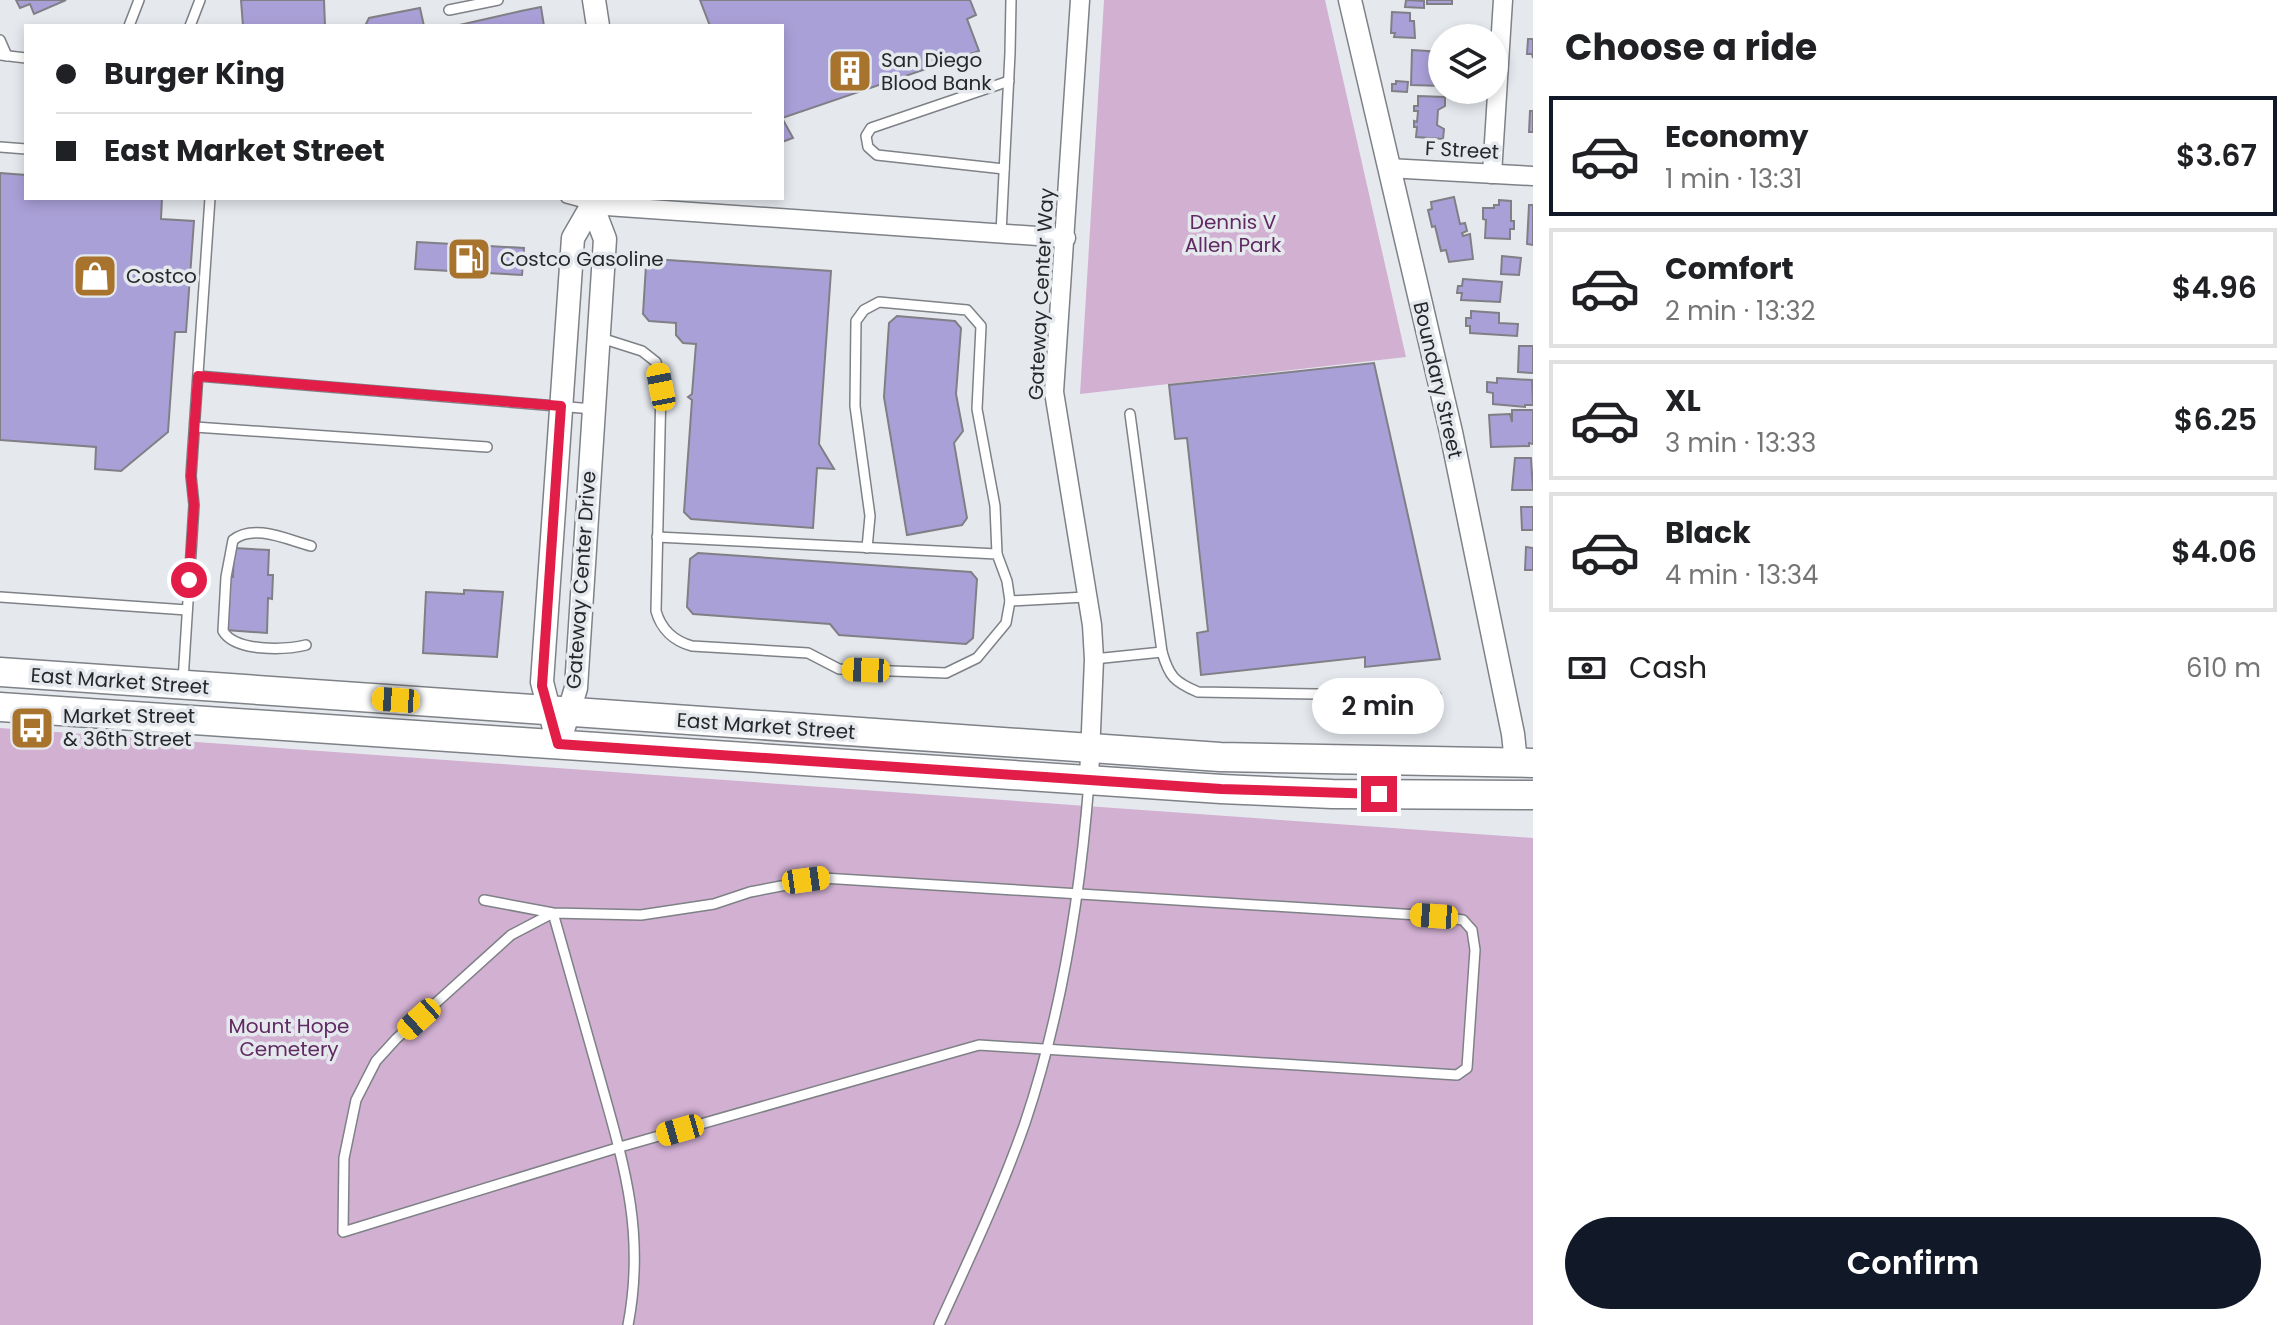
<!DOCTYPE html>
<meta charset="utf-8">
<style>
body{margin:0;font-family:Poppins,sans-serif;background:#f6f6f6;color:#202124;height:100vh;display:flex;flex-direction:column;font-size:30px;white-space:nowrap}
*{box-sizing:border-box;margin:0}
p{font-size:26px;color:#757577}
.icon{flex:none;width:44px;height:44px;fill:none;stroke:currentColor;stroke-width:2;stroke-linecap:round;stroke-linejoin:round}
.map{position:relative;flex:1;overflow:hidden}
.side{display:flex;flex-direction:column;background:#fff;width:760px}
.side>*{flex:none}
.banner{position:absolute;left:24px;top:24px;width:760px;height:176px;border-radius:0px;box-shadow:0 4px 12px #0003;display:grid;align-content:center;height:176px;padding:0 32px;background:#fff}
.buttons{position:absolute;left:1428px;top:24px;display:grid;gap:16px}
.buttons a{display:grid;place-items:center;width:80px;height:80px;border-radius:50%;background:#fff;box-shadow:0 4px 12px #0003;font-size:40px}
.end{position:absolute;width:36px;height:36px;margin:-18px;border:10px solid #e11d48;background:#fff;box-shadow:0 0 0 4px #fff}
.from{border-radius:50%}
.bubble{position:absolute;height:56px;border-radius:28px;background:#fff;box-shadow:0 4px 12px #0003;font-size:26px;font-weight:600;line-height:56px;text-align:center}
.car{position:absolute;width:24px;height:48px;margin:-24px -12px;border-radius:10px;box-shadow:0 0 6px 2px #0007;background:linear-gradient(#f5c518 24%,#345 0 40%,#f5c518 0 76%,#345 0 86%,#f5c518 0)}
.banner b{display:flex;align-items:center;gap:28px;height:76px;font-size:30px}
.banner b+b{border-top:2px solid #e0e0e0}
.banner i{width:20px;height:20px;background:#202124}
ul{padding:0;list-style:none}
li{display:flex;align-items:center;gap:24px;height:120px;margin:0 16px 12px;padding:0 16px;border:4px solid #e0e0e0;border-radius:0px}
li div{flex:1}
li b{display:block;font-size:30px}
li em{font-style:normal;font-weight:600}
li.active{border-color:#111827}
li>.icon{width:72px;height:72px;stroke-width:1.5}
h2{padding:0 32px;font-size:36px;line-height:96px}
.pay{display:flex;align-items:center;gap:20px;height:88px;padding:0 32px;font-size:30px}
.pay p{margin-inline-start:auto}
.cta{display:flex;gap:16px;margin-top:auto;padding:16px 32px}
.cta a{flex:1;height:92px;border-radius:48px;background:#111827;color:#fff;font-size:32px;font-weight:600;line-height:92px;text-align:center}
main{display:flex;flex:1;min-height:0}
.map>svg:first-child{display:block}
.green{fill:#d2b0d2}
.building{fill:#aaa0d8;stroke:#807f85;stroke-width:2}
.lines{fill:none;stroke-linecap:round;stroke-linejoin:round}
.service-casing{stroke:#7e8186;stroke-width:12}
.minor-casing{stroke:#7e8186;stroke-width:21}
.tertiary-casing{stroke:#7e8186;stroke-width:25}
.primary-casing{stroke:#7e8186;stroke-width:31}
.service{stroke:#fff;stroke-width:9}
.minor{stroke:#fff;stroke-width:18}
.tertiary{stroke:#fff;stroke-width:22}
.primary{stroke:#fff;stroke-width:28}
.route{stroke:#e11d48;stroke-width:10}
.labels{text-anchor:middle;stroke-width:7;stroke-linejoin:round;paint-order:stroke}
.poi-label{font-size:20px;fill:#27282a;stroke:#e5e9ee;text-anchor:start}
.street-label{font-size:20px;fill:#27282a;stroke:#e5e9ee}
.park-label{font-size:20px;fill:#602961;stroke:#e5e9ee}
</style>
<main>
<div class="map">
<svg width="1533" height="1325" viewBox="0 0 1533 1325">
<rect width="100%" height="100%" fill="#e5e9ee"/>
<g class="green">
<polygon points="1104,0 1325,0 1406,357 1080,394"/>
<polygon points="0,728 1533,838 1533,1325 0,1325"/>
</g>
<g class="building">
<polygon points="16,0 66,0 34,14 30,4 20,8"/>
<polygon points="241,0 324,0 325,26 243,26"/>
<polygon points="700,0 970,0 976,15 967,19 979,51 782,118 793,138 782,142 782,26 710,26"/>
<polygon points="1406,0 1424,1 1424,8 1405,7"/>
<rect x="1427" y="0" width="25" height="4"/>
<polygon points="541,7 544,26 455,26 521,11"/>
<polygon points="420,8 424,26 365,26 369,18"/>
<polygon points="1392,12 1410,13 1410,21 1414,21 1415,38 1394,37 1395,33 1391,33"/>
<polygon points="1528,39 1533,39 1533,58 1532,54 1527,54"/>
<polygon points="1412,50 1442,52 1442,86 1411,85"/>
<polygon points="1396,81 1408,82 1407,92 1392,91 1392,84 1396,84"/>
<polygon points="1418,96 1445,97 1445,106 1438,110 1437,125 1444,129 1443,139 1416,137 1417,127 1414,127 1414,121 1417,122 1418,111 1414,111 1414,106 1418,106"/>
<polygon points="1530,111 1533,111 1533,132 1529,132"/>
<polygon points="0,173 26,175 26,198 162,198 161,219 194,221 186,332 175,332 168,432 121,471 95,469 96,447 0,440"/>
<polygon points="1454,197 1460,224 1465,223 1467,231 1462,233 1463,236 1470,234 1473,259 1449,262 1446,250 1441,251 1435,226 1432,227 1428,210 1432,209 1431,202"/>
<polygon points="1499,200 1511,201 1511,221 1514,221 1514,229 1510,229 1510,239 1485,238 1486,220 1483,219 1483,208 1494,208 1494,205 1499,205"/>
<polygon points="1529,205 1533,205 1533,245 1527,244"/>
<polygon points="417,242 524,248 522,275 415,269"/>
<polygon points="1502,256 1521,258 1519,275 1501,274"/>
<polygon points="653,259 831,271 819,444 834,469 817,468 813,528 691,519 684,512 692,400 688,397 692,394 696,344 683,343 676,335 676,323 649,321 643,314 646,265"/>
<polygon points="1463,279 1502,282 1500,302 1461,300 1462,293 1457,293 1458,286 1462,286"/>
<polygon points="1471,311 1499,313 1499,323 1518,324 1517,336 1470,333 1470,326 1466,326 1466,318 1471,318"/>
<polygon points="897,316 955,321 961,328 956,394 963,431 954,443 967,518 962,525 907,535 884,397 889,323"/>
<polygon points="1519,346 1533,346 1533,373 1518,372"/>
<polygon points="1374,363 1440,659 1365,667 1365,657 1201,675 1197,633 1208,631 1187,438 1175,439 1169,385"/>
<polygon points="1497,378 1532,380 1533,405 1525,405 1525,407 1493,404 1493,393 1487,392 1487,382 1497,383"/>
<polygon points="1512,410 1533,410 1533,444 1529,443 1529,446 1491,447 1489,415 1510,414 1512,422"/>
<polygon points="1515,458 1531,458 1533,490 1512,490"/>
<polygon points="1521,507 1533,507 1533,530 1522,530"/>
<polygon points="1526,547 1533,548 1533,570 1525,570"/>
<polygon points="234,548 269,550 268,575 273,575 272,599 268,598 267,633 226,630 229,577 233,577"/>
<polygon points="698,553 971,572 977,579 973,638 966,644 839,635 830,624 693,614 687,607 690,559"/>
<polygon points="464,590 503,592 497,657 423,653 426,592 464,594"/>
</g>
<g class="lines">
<g class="service-casing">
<g id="service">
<polyline points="449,10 498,0"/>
<polyline points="129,26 139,0"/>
<polyline points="190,26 200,0"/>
<polyline points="0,40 7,56"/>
<polyline points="0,55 26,58"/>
<polyline points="0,147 26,149"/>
<polyline points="1004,169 877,155 868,147 866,136 871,128 1009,81"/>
<polyline points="566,198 592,205"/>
<polyline points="1001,233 1010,53 1011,0"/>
<path d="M 601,338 L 642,351 L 656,362 L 661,387 L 656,611 C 661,629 674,641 692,646 L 808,653 L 839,669 L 946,673 L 977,658 L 1006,623 L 1010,601"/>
<polyline points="198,376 593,409"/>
<polyline points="195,427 487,447"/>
<polyline points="657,537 997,554 1007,581 1010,601 1086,597"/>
<polyline points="867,548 870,516 855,406 856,321 864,310 879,302 967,310 981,326 977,409 995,506 997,554"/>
<polyline points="0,597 187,610"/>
<path d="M 306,645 C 285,650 235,652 223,631 L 226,577 L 233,540 C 254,523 288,540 311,546"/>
<path d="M 1162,652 C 1169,676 1174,682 1198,692 L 1436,696"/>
<polyline points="1094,659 1162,652 1130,414"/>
<polyline points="183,681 194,505 191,476 210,198"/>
<path d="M 484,900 L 553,913 L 641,915 L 714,904 L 750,892 L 823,878 L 1434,916 L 1463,920 L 1472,930 L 1475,950 L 1467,1068 L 1457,1075 L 979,1045 L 620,1147 L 343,1232 L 344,1158 L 356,1100 L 376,1061 L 396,1039 L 511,935 L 553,913 C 568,966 583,1019 598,1072 C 623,1161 646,1231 628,1325"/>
<path d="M 939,1325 C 969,1259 1001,1192 1025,1123 C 1062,1013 1080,898 1089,782"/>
</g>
</g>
<g class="minor-casing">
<g id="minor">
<polyline points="1080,0 1054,392 1092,625 1094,659 1089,779"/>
<polyline points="1388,168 1533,176"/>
<polyline points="1492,174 1503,0"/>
<polyline points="592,205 1066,238"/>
</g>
</g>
<g class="tertiary-casing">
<g id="tertiary">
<polyline points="594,0 598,26"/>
<polyline points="1350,0 1451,432 1513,734 1516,762"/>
<polyline points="564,727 576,688 605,239 592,205"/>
<polyline points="558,744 542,682 573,238 592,205 592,198"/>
</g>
</g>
<g class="primary-casing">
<g id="primary">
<polyline points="0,672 1220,757 1533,763"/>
<polyline points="0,707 1221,789 1332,794 1533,795"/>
</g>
</g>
<use href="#service" class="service"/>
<use href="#minor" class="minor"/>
<use href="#tertiary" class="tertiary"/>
<use href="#primary" class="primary"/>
</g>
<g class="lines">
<polyline class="route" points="189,580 194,505 191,476 198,376 561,406 542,686 558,744 1221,789 1379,794"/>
</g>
<defs>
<g id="building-square" transform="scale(2.3)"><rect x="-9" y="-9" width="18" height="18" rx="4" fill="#a8732d" stroke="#e5e9ee"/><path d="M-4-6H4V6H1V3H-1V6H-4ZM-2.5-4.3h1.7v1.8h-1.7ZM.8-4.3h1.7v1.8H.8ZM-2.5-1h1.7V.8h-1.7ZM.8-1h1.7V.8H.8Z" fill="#fff"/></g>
<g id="fuel-square" transform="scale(2.3)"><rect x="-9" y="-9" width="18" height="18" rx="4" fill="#a8732d" stroke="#e5e9ee"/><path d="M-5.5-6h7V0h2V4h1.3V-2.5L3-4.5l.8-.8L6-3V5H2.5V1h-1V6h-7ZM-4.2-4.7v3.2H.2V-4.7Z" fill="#fff"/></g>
<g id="shop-square" transform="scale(2.3)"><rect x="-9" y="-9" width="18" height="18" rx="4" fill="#a8732d" stroke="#e5e9ee"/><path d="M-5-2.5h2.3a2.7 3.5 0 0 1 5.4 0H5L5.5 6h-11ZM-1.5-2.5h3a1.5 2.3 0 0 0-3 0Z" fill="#fff"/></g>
<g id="bus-square" transform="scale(2.3)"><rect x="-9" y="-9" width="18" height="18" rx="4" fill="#a8732d" stroke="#e5e9ee"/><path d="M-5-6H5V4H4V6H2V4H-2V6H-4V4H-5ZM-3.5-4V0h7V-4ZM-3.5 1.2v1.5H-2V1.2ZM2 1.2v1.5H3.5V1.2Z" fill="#fff"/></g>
</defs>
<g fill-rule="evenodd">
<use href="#building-square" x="850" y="71"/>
<use href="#fuel-square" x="469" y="259"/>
<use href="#shop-square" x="95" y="276"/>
<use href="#bus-square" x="32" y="728"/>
</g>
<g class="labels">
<g class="poi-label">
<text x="881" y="67">San Diego<tspan x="881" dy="23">Blood Bank</tspan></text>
<text x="500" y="266">Costco Gasoline</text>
<text x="126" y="283">Costco</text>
<text x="63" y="723">Market Street<tspan x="63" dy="23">&amp; 36th Street</tspan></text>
</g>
<g class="street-label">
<text transform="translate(1462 150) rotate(3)" y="7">F Street</text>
<text transform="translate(1041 294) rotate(-87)" y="7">Gateway Center Way</text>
<text transform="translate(1438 380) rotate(77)" y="7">Boundary Street</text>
<text transform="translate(581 580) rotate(-86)" y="7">Gateway Center Drive</text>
<text transform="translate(120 681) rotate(4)" y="7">East Market Street</text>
<text transform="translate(766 726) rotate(4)" y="7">East Market Street</text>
</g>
<g class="park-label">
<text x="1233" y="229">Dennis V<tspan x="1233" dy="23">Allen Park</tspan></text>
<text x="289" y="1033">Mount Hope<tspan x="289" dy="23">Cemetery</tspan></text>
</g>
</g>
</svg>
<div class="buttons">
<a><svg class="icon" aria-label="layers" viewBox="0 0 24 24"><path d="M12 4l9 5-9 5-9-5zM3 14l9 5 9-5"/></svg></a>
</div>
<i class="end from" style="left:189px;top:580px"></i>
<i class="end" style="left:1379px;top:794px"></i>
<div class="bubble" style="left:1312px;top:678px;width:132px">2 min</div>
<i class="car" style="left:661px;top:387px;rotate:349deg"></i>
<i class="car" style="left:866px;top:670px;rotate:272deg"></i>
<i class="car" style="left:396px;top:700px;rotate:274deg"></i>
<i class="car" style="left:806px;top:880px;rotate:82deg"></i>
<i class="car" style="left:1434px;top:916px;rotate:274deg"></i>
<i class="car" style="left:419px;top:1019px;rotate:228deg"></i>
<i class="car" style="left:680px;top:1130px;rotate:254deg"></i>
<div class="banner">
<b><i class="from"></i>Burger King</b>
<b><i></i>East Market Street</b>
</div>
</div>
<section class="side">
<h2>Choose a ride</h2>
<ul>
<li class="active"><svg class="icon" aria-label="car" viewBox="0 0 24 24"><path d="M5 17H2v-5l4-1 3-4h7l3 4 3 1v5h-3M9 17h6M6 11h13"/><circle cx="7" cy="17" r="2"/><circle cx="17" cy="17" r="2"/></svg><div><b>Economy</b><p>1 min · 13:31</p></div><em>$3.67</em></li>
<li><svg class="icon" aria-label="car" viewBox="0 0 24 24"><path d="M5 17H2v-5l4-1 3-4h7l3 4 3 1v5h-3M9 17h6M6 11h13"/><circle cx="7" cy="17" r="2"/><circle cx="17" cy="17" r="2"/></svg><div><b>Comfort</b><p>2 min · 13:32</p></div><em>$4.96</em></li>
<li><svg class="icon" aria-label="car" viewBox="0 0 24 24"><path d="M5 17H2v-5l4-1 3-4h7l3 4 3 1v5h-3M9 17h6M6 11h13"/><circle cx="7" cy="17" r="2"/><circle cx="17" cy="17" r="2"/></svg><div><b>XL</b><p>3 min · 13:33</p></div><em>$6.25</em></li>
<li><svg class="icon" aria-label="car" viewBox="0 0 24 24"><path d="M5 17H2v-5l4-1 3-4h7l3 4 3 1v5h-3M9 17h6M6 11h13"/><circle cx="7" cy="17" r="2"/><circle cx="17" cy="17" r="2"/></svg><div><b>Black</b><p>4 min · 13:34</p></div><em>$4.06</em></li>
</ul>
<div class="pay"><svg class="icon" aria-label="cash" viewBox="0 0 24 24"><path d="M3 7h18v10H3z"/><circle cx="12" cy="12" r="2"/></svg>Cash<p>610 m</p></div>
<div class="cta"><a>Confirm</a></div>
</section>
</main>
